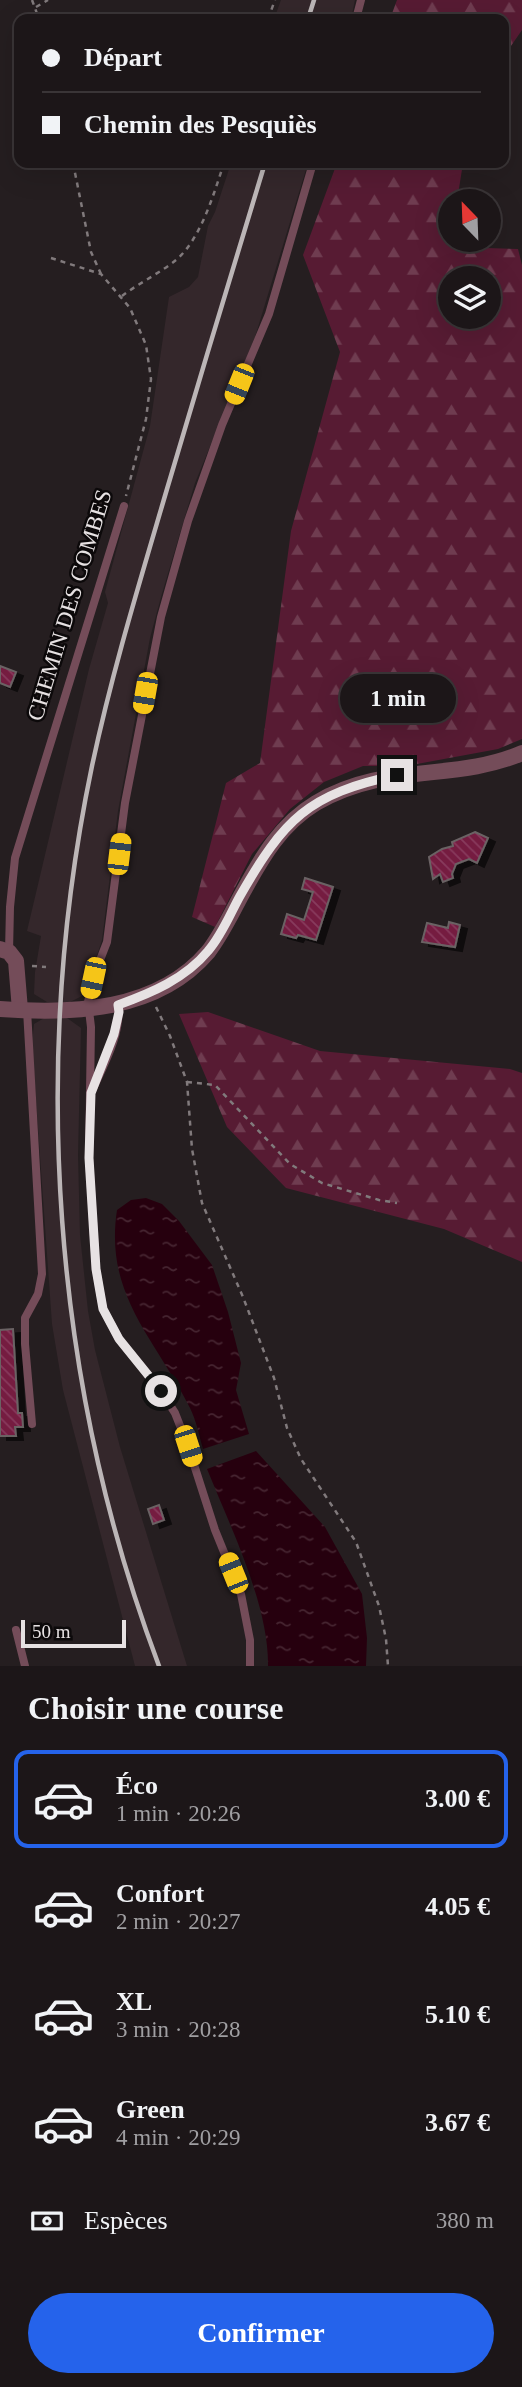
<!DOCTYPE html>
<html lang="fr">
<meta charset="utf-8">
<style>
body{margin:0;font-family:Georgia,serif;background:#251f21;color:#f1f3f6;height:100vh;display:flex;flex-direction:column;font-size:26px;white-space:nowrap}
*{box-sizing:border-box;margin:0}
p{font-size:23px;color:#a09fa2}
.icon{flex:none;width:38px;height:38px;fill:none;stroke:currentColor;stroke-width:2;stroke-linecap:round;stroke-linejoin:round}
.map{position:relative;height:1666px;overflow:hidden}
.panel{display:flex;flex-direction:column;background:#1c1618;flex:1}
.panel>*{flex:none}
.guide{position:absolute;left:14px;top:14px;width:495px;height:154px;border-radius:14px;box-shadow:0 7px 28px #0002,0 0 0 2px #3a3537;display:grid;align-content:center;height:154px;padding:0 28px;background:#1c1618}
.needle{width:46px;rotate:337deg}
.fabs{position:absolute;left:438px;top:189px;display:grid;gap:14px}
.fabs a{display:grid;place-items:center;width:63px;height:63px;border-radius:50%;background:#1c1618;box-shadow:0 7px 28px #0002,0 0 0 2px #3a3537;font-size:35px}
.scale{position:absolute;left:21px;bottom:18px;width:105px;box-sizing:border-box;padding-left:7px;border:4px solid #e7e2e3;border-top:0;font-size:19px;line-height:24px;white-space:nowrap;color:#e7e2e3;-webkit-text-stroke:5px #0c090a;paint-order:stroke}
.end{position:absolute;width:32px;height:32px;margin:-16px;border:9px solid #e7e2e3;background:#111;box-shadow:0 0 0 4px #111}
.from{border-radius:50%}
.bubble{position:absolute;height:49px;border-radius:24px;background:#1c1618;box-shadow:0 7px 28px #0002,0 0 0 2px #3a3537;font-size:23px;font-weight:800;line-height:49px;text-align:center}
.car{position:absolute;width:21px;height:42px;margin:-21px -10px;border-radius:9px;box-shadow:0 0 5px 2px #0007;background:linear-gradient(#f5c518 24%,#345 0 40%,#f5c518 0 76%,#345 0 86%,#f5c518 0)}
.guide b{display:flex;align-items:center;gap:24px;height:66px;font-size:26px}
.guide b+b{border-top:2px solid #3a3537}
.guide i{width:18px;height:18px;background:#f1f3f6}
ul{padding:0;list-style:none}
li{display:flex;align-items:center;gap:21px;height:98px;margin:0 14px 10px;padding:0 14px;border:4px solid transparent;border-radius:14px}
li div{flex:1}
li b{display:block;font-size:26px}
li em{font-style:normal;font-weight:800}
li.selected{border-color:#2563eb}
li>.icon{width:63px;height:63px;stroke-width:1.5}
h2{padding:0 28px;font-size:32px;line-height:84px}
.pay{display:flex;align-items:center;gap:18px;height:77px;padding:0 28px;font-size:26px}
.pay p{margin-inline-start:auto}
.cta{display:flex;gap:14px;margin-top:auto;padding:14px 28px}
.cta a{flex:1;height:80px;border-radius:42px;background:#2563eb;color:#fff;font-size:28px;font-weight:800;line-height:80px;text-align:center}
.map>svg:first-child{display:block}
.built{fill:#34272b}
.forest{fill:url(#forest-firs);fill-rule:evenodd}
.water{fill:url(#water-ripples)}
.building{fill:url(#building-back-hatch);stroke:#6a6264;stroke-width:2;filter:url(#shadow)}
.lines{fill:none;stroke-linecap:round;stroke-linejoin:round}
.path{stroke:#817a7c;stroke-width:2.5;stroke-dasharray:5 5;stroke-linecap:butt}
.lane{stroke:#744c59;stroke-width:8}
.street{stroke:#744c59;stroke-width:16}
.rail{stroke:#bcb6b7;stroke-width:4.5}
.route{stroke:#e7e2e3;stroke-width:9}
.labels{text-anchor:middle;stroke-width:5;stroke-linejoin:round;paint-order:stroke}
.street-label{font-size:23px;fill:#e7e2e3;stroke:#0c090a}
</style>
<div class="map">
<svg width="522" height="1666" viewBox="0 0 522 1666">
<defs>
<pattern id="forest-firs" width="22" height="20" patternUnits="userSpaceOnUse" patternTransform="scale(1.75)"><rect width="22" height="20" fill="#571b33"/><path d="M5 1l3.5 6h-7zM16 11l3.5 6h-7z" fill="#6f3c50"/></pattern>
<pattern id="water-ripples" width="26" height="14" patternUnits="userSpaceOnUse" patternTransform="scale(1.75)"><rect width="26" height="14" fill="#26000e"/><path d="M2 4q2-2 4 0t4 0M15 11q2-2 4 0t4 0" fill="none" stroke="#462531"/></pattern>
<pattern id="building-back-hatch" width="6" height="6" patternUnits="userSpaceOnUse" patternTransform="scale(1.75)"><rect width="6" height="6" fill="#741a41"/><path d="M-1 5l2 2M0 0l6 6M5-1l2 2" fill="none" stroke="#883b5c"/></pattern>
<filter id="shadow"><feDropShadow dx="7" dy="4" stdDeviation="0" flood-color="#0009"/></filter>
</defs>
<rect width="100%" height="100%" fill="#251e20"/>
<g class="built">
<polygon points="281,0 355,0 351,19 274,19"/>
<polygon points="231,163 308,163 255,337 195,483 161,597 150,638 118,811 102,940 84,995 68,1003 47,1002 34,994 35,972 41,936 27,931 89,669 108,603 105,592 150,426 169,297 189,287 198,277 208,226 215,212"/>
<polygon points="46,1017 67,1018 81,1028 78,1155 80,1235 88,1311 95,1350 120,1447 187,1666 135,1666 63,1390 52,1324 32,1044 34,1024"/>
</g>
<g class="forest">
<polygon points="397,0 522,0 522,30 504,56 504,19 390,19"/>
<path d="M 337,163 L 463,163 L 457,201 L 450,201 L 450,240 L 454,240 L 454,247 L 518,249 L 522,265 L 522,739 L 498,749 L 406,766 L 363,766 L 324,782 L 290,809 L 252,854 L 215,927 L 192,917 L 226,783 L 260,763 L 291,531 L 340,352 L 303,255 ZM 488,278 L 488,317 L 450,317 L 450,278 Z"/>
<polygon points="208,1012 320,1051 510,1069 522,1073 522,1262 444,1229 286,1188 227,1127 179,1014"/>
</g>
<g class="water">
<path d="M 146,1198 L 162,1204 L 179,1221 L 212,1265 L 228,1312 L 241,1363 L 236,1390 L 249,1434 L 203,1449 C 199,1435 196,1420 190,1408 C 155,1338 104,1295 117,1210 L 131,1200 Z"/>
<path d="M 256,1451 L 325,1527 L 362,1594 L 367,1638 L 366,1666 L 268,1666 C 269,1605 230,1526 207,1469 Z"/>
</g>
<g class="building">
<polygon points="0,666 16,672 10,687 0,683"/>
<polygon points="475,832 488,838 477,863 469,859 456,864 452,874 453,878 443,882 440,874 433,879 429,857 442,849 453,846 452,842"/>
<polygon points="305,878 333,887 316,940 298,935 296,938 281,934 287,914 304,920 313,892 302,889"/>
<polygon points="449,922 460,925 455,947 422,942 427,923 448,928"/>
<polygon points="13,1329 18,1413 22,1413 23,1427 15,1427 16,1436 0,1436 0,1330"/>
<polygon points="159,1505 164,1520 153,1524 148,1509"/>
</g>
<g class="lines">
<g class="path">
<polyline points="32,0 39,19"/>
<polyline points="36,7 48,0"/>
<polyline points="268,19 275,0"/>
<polyline points="73,163 91,252 101,274"/>
<polyline points="51,258 101,274 130,308 146,345 151,379 146,419 126,496"/>
<path d="M 122,296 C 139,283 160,273 176,260 C 201,239 214,193 224,163"/>
<polyline points="32,966 46,967"/>
<polyline points="156,1007 170,1036 187,1082 192,1149 202,1203 243,1297 274,1378 287,1428 301,1459 356,1542 379,1606 386,1639 388,1666"/>
<polyline points="187,1082 215,1085 290,1164 322,1183 379,1200 397,1203"/>
</g>
<g class="lane">
<polyline points="356,19 361,0"/>
<polyline points="9,952 10,907 15,858 124,506"/>
<polyline points="27,1010 42,1274 38,1294 25,1318 25,1344 32,1424"/>
<path d="M 92,1091 C 103,1066 122,1033 118,1005"/>
<polyline points="16,1630 25,1666"/>
<polyline points="250,1666 250,1640 241,1594 215,1530 188,1446 175,1413 161,1391 119,1339 103,1309 96,1269 89,1158 91,1027 88,1002 93,978 107,942 125,803 161,617 188,521 222,425 269,314 313,163"/>
</g>
<g class="street">
<polyline points="0,949 9,952 16,961 20,1010"/>
<path d="M 0,1009 C 72,1014 157,1012 208,952 C 222,934 232,912 243,892 C 262,857 281,824 316,803 C 385,762 455,782 522,753"/>
</g>
<g class="rail">
<polyline points="308,19 314,0"/>
<path d="M 159,1666 C 52,1382 30,1062 92,766 C 112,672 140,581 167,489 C 199,380 232,272 265,163"/>
</g>
</g>
<g class="lines">
<path class="route" d="M 161,1391 L 119,1339 L 103,1309 L 96,1269 L 89,1158 L 91,1093 L 114,1034 L 119,1012 L 118,1005 C 151,993 185,979 208,951 C 222,935 230,914 240,896 C 284,819 308,794 397,775"/>
</g>
<g class="labels">
<g class="street-label">
<text transform="translate(69 605) rotate(-73)" y="8">CHEMIN DES COMBES</text>
</g>
</g>
</svg>
<div class="fabs">
<a><svg class="needle" viewBox="-14 -14 28 28"><path d="M0-13l5 13h-10z" fill="#e53935"/><path d="M0 13l5-13h-10z" fill="#a09fa2"/></svg></a>
<a><svg class="icon" aria-label="layers" viewBox="0 0 24 24"><path d="M12 4l9 5-9 5-9-5zM3 14l9 5 9-5"/></svg></a>
</div>
<div class="scale">50 m</div>
<i class="end from" style="left:161px;top:1391px"></i>
<i class="end" style="left:397px;top:775px"></i>
<div class="bubble" style="left:340px;top:674px;width:116px">1 min</div>
<i class="car" style="left:239px;top:384px;rotate:202deg"></i>
<i class="car" style="left:145px;top:693px;rotate:190deg"></i>
<i class="car" style="left:119px;top:854px;rotate:7deg"></i>
<i class="car" style="left:93px;top:978px;rotate:192deg"></i>
<i class="car" style="left:188px;top:1446px;rotate:162deg"></i>
<i class="car" style="left:233px;top:1573px;rotate:338deg"></i>
<div class="guide">
<b><i class="from"></i>Départ</b>
<b><i></i>Chemin des Pesquiès</b>
</div>
</div>
<section class="panel">
<h2>Choisir une course</h2>
<ul>
<li class="selected"><svg class="icon" aria-label="car" viewBox="0 0 24 24"><path d="M5 17H2v-5l4-1 3-4h7l3 4 3 1v5h-3M9 17h6M6 11h13"/><circle cx="7" cy="17" r="2"/><circle cx="17" cy="17" r="2"/></svg><div><b>Éco</b><p>1 min · 20:26</p></div><em>3.00 €</em></li>
<li><svg class="icon" aria-label="car" viewBox="0 0 24 24"><path d="M5 17H2v-5l4-1 3-4h7l3 4 3 1v5h-3M9 17h6M6 11h13"/><circle cx="7" cy="17" r="2"/><circle cx="17" cy="17" r="2"/></svg><div><b>Confort</b><p>2 min · 20:27</p></div><em>4.05 €</em></li>
<li><svg class="icon" aria-label="car" viewBox="0 0 24 24"><path d="M5 17H2v-5l4-1 3-4h7l3 4 3 1v5h-3M9 17h6M6 11h13"/><circle cx="7" cy="17" r="2"/><circle cx="17" cy="17" r="2"/></svg><div><b>XL</b><p>3 min · 20:28</p></div><em>5.10 €</em></li>
<li><svg class="icon" aria-label="car" viewBox="0 0 24 24"><path d="M5 17H2v-5l4-1 3-4h7l3 4 3 1v5h-3M9 17h6M6 11h13"/><circle cx="7" cy="17" r="2"/><circle cx="17" cy="17" r="2"/></svg><div><b>Green</b><p>4 min · 20:29</p></div><em>3.67 €</em></li>
</ul>
<div class="pay"><svg class="icon" aria-label="cash" viewBox="0 0 24 24"><path d="M3 7h18v10H3z"/><circle cx="12" cy="12" r="2"/></svg>Espèces<p>380 m</p></div>
<div class="cta"><a>Confirmer</a></div>
</section>
